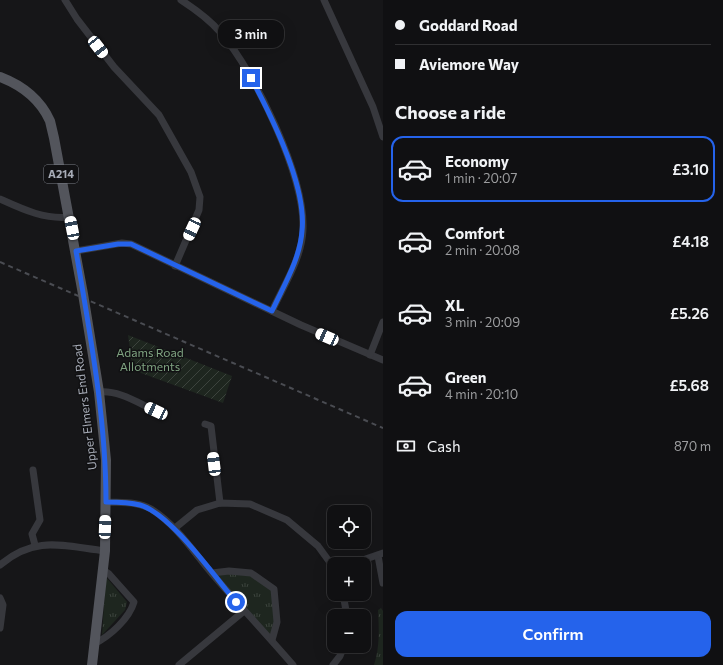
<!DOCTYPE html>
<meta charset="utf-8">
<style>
body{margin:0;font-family:Commissioner,sans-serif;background:#19191b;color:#f1f3f6;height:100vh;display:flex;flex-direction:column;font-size:15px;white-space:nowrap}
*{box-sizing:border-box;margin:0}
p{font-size:13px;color:#9c9d9f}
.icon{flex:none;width:22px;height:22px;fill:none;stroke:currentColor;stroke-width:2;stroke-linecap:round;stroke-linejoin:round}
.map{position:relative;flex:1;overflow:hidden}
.drawer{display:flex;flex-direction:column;background:#101012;width:340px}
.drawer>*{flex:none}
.guide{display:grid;align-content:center;height:88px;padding:0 12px;background:#101012}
.buttons{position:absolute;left:327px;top:505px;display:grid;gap:8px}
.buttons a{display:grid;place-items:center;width:44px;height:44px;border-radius:8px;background:#101012;box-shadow:0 4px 16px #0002,0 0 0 1px #303032;font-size:20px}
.end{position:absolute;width:18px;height:18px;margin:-9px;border:5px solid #2563eb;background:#fff;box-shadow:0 0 0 2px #fff}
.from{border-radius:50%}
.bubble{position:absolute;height:28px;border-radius:12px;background:#101012;box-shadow:0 4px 16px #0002,0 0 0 1px #303032;font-size:13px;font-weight:600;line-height:28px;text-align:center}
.car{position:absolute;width:12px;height:24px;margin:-12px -6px;border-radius:5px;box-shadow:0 0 3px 1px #0007;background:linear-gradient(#fff 24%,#345 0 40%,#fff 0 76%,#345 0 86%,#fff 0)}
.guide b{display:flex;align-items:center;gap:14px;height:38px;font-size:15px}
.guide b+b{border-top:1px solid #303032}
.guide i{width:10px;height:10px;background:#f1f3f6}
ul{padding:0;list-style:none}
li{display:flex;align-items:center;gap:12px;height:66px;margin:0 8px 6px;padding:0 4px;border:2px solid transparent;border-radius:12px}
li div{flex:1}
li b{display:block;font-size:15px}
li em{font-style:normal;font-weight:600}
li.active{border-color:#2563eb}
li>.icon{width:36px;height:36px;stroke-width:1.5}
h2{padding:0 12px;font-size:18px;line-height:48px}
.pay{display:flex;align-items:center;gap:10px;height:44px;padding:0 12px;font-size:15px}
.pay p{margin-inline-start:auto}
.primary-button{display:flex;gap:8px;margin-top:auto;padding:8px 12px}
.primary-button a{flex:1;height:46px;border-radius:12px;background:#2563eb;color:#fff;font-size:16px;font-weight:600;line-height:46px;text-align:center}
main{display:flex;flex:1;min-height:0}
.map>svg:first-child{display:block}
.grass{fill:url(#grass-tufts)}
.garden{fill:url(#garden-furrows)}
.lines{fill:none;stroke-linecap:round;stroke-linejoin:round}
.street{stroke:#37383d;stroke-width:7}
.primary{stroke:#53555c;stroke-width:10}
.rail{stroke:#4a4c52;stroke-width:2;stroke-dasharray:5 4;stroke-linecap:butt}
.route{stroke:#2563eb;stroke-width:5}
.labels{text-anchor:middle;stroke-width:3;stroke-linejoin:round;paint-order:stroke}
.shield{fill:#111113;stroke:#7b7e86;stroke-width:1}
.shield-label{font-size:11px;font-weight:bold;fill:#a8adb8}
.park-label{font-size:12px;fill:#7fa381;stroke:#111113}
.street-label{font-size:12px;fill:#a8adb8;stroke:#111113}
</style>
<main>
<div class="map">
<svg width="383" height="665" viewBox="0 0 383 665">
<defs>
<pattern id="grass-tufts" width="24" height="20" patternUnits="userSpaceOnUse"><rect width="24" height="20" fill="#1e261f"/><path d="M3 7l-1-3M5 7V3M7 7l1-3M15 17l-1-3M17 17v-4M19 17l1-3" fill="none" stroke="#3c433d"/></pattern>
<pattern id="garden-furrows" width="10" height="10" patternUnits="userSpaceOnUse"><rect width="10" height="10" fill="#1e261f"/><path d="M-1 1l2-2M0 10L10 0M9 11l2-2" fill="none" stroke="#3c433d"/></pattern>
</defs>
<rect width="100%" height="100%" fill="#161618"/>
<g class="grass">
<polygon points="212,573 251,573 274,589 277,622 272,640"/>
<polygon points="106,577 127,602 125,610 102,635"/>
<path d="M 381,608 L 383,611 L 383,665 L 374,665 C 380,647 379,629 378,610 Z"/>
</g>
<polygon class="garden" points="128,335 232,376 223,403 141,373 132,364"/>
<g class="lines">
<g class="street">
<polyline points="65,0 77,19 114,67 159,115 191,172 200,197 199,210 175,266"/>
<path d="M 181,0 C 195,9 210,20 221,33 C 255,72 305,177 303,229 C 302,258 284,285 272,311"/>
<polyline points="324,0 373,107 383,137"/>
<path d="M 0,199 C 22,209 45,220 70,217"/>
<polyline points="76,251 122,243 131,244 301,325 383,360"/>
<polyline points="370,355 383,322"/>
<path d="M 99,392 C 119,390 138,403 156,411"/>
<polyline points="205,424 211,426 220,503"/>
<polyline points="33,470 40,520 32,534 35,545"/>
<path d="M 106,502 C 121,503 137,501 151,509 C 177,525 194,553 214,576 C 240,606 267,635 293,665"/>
<polyline points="175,528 197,510 220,503 250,504 287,520 318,546 334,568"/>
<polyline points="378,556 383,583"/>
<polyline points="351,564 383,553"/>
<path d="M 0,565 C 35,535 63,546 105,551"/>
<polyline points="212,573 229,571 251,573 274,589 277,622 272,640"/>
<polyline points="343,594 347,616"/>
<polyline points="0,598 3,605 0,628"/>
<path d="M 94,644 C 110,636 129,619 134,602 L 109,574 L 103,570"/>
<polyline points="179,665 244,611"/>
<polyline points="333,665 340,656 344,646"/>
</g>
<path class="primary" d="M 0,77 C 21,85 40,99 50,121 L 54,138 L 83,294 L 99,392 L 106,460 L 105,551 L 92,665"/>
<polyline class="rail" points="0,262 383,428"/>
</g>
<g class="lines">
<path class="route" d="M 236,602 C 214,576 171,514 140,505 C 129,502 117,502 106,502 C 106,418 90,334 76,251 L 118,244 L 131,244 L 272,311 C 284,285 300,259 302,231 C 307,187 272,117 251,78"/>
</g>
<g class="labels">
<rect class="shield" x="44" y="165" width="34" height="18" rx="3"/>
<g class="shield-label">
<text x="61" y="178">A214</text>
</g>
<g class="park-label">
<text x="150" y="357">Adams Road<tspan x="150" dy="14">Allotments</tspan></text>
</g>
<g class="street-label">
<text transform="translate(85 407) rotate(-97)" y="4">Upper Elmers End Road</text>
</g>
</g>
</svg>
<div class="buttons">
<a><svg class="icon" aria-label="locate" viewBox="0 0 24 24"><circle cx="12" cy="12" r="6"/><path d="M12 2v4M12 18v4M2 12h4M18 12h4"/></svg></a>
<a>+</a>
<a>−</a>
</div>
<i class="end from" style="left:236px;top:602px"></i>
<i class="end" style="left:251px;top:78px"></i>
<div class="bubble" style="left:218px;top:20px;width:66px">3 min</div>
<i class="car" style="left:98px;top:47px;rotate:142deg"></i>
<i class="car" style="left:72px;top:228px;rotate:349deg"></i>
<i class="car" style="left:192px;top:229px;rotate:205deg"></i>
<i class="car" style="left:327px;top:337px;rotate:294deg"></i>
<i class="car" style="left:156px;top:411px;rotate:295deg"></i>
<i class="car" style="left:214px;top:464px;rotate:353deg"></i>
<i class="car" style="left:105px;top:527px;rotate:2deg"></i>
</div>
<section class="drawer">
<div class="guide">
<b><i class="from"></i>Goddard Road</b>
<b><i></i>Aviemore Way</b>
</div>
<h2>Choose a ride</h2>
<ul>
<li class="active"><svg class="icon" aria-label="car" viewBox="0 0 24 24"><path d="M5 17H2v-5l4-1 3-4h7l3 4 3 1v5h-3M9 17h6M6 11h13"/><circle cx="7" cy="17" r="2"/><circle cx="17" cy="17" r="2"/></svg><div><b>Economy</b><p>1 min · 20:07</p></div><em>£3.10</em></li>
<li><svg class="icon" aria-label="car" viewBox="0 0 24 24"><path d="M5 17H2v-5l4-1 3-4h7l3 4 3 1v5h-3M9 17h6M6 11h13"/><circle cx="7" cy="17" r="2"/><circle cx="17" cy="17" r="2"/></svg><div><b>Comfort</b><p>2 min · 20:08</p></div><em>£4.18</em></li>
<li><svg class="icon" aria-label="car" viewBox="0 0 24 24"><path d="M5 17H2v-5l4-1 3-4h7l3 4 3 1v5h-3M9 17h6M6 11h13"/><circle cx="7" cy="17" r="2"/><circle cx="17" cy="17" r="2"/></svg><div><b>XL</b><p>3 min · 20:09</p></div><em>£5.26</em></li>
<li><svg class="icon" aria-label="car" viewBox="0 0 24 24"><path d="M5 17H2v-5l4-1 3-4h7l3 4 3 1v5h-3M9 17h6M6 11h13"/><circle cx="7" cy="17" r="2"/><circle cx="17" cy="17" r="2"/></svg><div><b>Green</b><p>4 min · 20:10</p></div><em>£5.68</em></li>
</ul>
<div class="pay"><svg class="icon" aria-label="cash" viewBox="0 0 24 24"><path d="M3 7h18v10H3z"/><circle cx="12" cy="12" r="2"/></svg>Cash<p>870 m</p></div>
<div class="primary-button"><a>Confirm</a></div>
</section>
</main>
